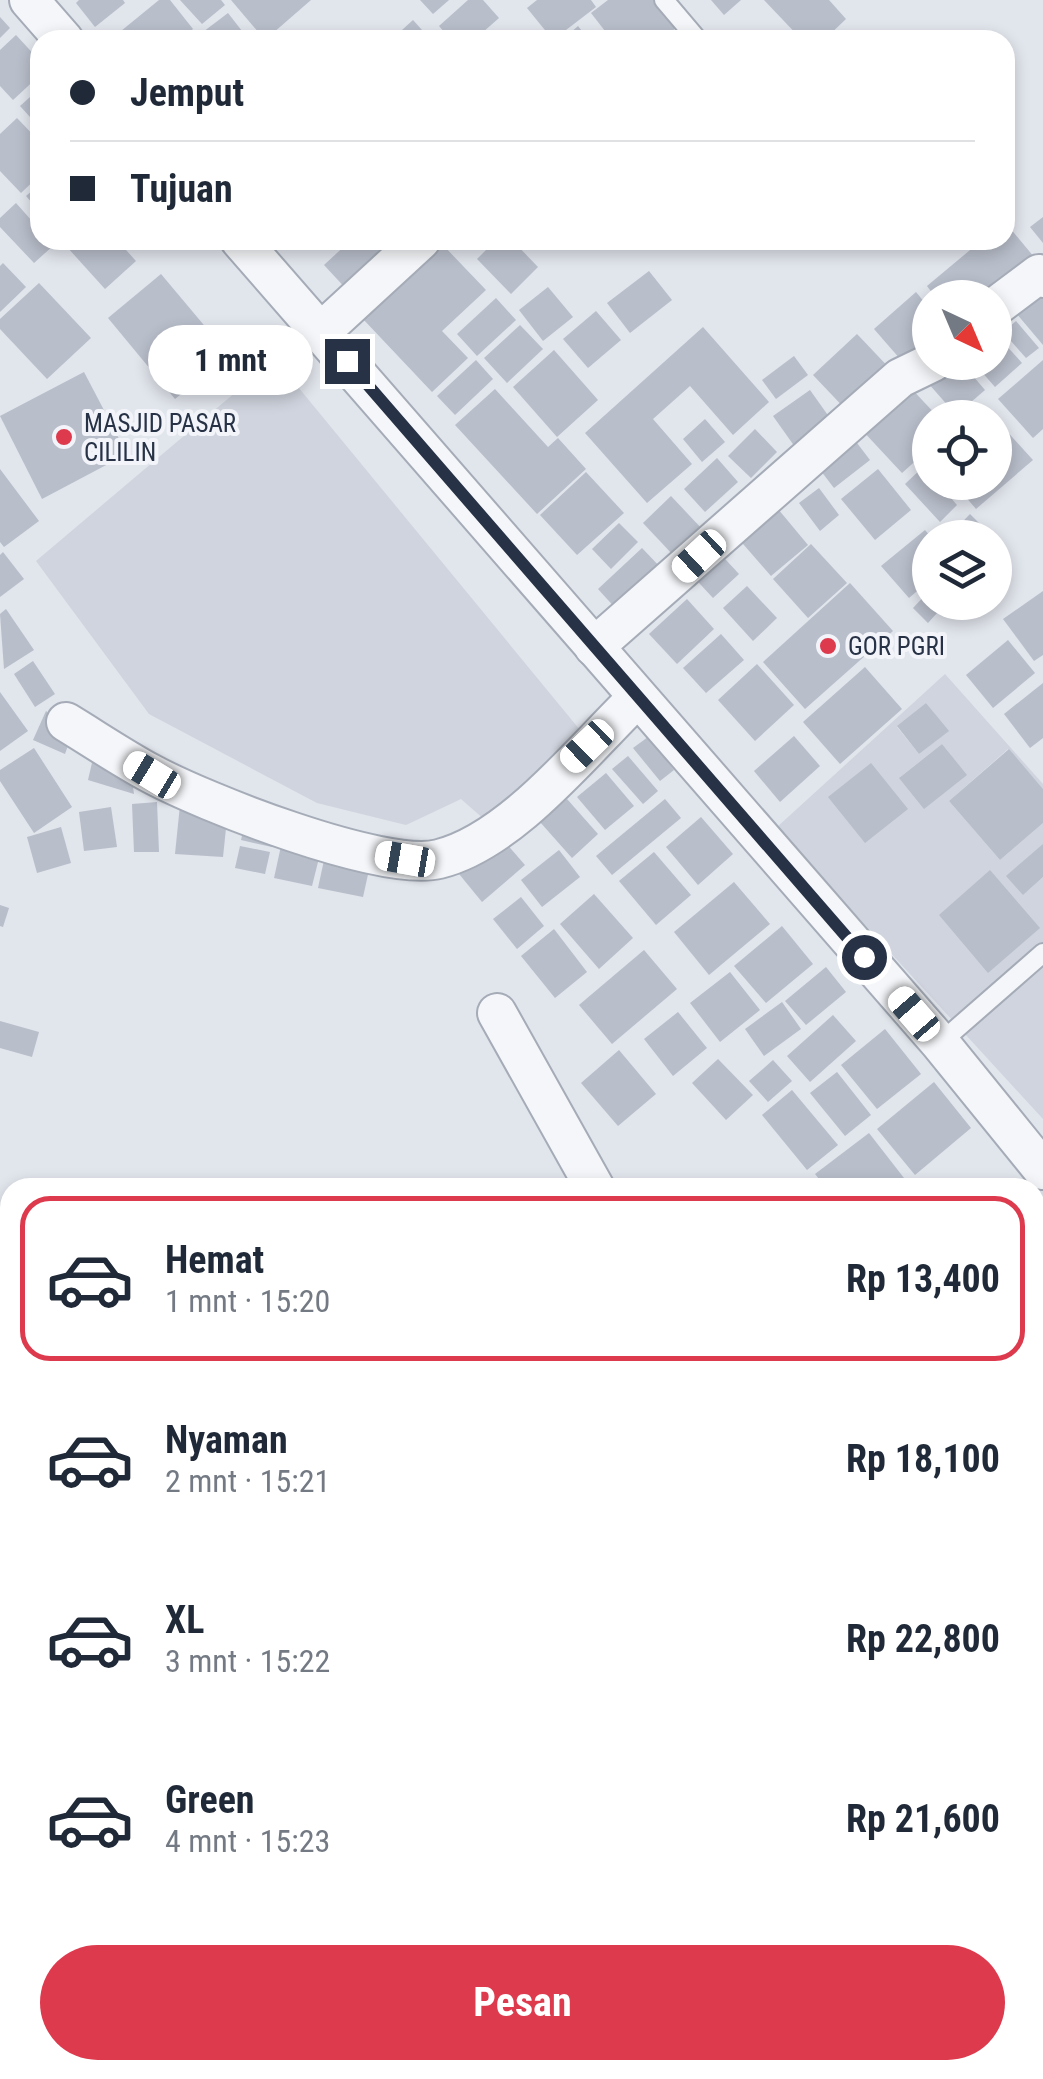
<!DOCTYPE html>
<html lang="id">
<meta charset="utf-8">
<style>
body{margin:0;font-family:"Roboto Condensed",sans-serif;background:#f2f2f3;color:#1f2937;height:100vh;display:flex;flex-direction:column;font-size:38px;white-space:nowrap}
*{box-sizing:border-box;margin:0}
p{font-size:32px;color:#747a83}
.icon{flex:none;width:55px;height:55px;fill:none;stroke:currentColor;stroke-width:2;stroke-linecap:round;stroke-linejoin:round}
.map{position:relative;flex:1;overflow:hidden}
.sheet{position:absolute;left:0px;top:1178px;width:1045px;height:902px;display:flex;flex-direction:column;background:#fff;border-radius:30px 30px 0 0;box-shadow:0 5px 15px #0003}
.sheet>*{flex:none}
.banner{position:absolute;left:30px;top:30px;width:985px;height:220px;border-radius:30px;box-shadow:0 5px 15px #0003;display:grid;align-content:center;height:220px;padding:0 40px;background:#fff}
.needle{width:65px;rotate:136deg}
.fabs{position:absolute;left:912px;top:280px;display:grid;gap:20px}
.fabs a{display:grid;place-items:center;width:100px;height:100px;border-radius:50%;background:#fff;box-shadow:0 5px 15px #0003;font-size:50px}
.end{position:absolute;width:45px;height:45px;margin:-22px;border:12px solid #273246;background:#fff;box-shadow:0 0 0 5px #fff}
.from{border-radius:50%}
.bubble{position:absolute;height:70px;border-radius:35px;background:#fff;box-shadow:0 5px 15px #0003;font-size:32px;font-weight:700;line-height:70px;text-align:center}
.car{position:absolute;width:30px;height:60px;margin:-30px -15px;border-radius:12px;box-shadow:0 0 8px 2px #0007;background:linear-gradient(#fff 24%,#345 0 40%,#fff 0 76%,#345 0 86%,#fff 0)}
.banner b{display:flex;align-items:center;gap:35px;height:95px;font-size:38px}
.banner b+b{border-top:2px solid #e0e1e3}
.banner i{width:25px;height:25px;background:#1f2937}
ul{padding:18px 0 0;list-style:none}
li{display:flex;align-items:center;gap:30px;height:165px;margin:0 20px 15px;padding:0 20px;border:5px solid transparent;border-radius:30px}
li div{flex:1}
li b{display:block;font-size:38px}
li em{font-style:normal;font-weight:700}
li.on{border-color:#dd3a4e}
li>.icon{width:90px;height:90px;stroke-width:1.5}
.cta{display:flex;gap:20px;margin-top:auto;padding:20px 40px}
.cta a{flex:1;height:115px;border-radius:60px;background:#dd3a4e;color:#fff;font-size:40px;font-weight:700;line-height:115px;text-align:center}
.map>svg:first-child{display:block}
.built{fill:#cfd4de;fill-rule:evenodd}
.water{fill:#99b2cf}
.building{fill:#b8beca}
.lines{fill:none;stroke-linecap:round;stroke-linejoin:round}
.lane-casing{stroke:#a5acb7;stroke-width:22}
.street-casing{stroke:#a5acb7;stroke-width:42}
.lane{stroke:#f5f6f9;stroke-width:18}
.street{stroke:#f5f6f9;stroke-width:38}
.route{stroke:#273246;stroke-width:12}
.poi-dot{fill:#dd3a4e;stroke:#f2f4f9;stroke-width:4}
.labels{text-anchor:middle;stroke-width:8;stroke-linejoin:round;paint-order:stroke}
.poi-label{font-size:25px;fill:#273246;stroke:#f2f4f9;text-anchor:start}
</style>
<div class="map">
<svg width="1043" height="2079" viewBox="0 0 1043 2079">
<rect width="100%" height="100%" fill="#e1e5ec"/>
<g class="built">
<polygon points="275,359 580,730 485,820 461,799 406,825 317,803 149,714 36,561"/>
<path d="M 945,674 L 1043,784 L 1043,789 L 1008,749 L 949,801 L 1000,860 L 1043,823 L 1043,844 L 1023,895 L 1043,877 L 1043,1119 L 776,828 ZM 926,703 L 948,731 L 919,754 L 897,727 ZM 942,744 L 966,775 L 900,777 Z"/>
</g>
<polygon class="water" points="0,1278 10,1283 10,1971 0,1984"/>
<g class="building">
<polygon points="79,0 123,0 125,3 95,27 76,3"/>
<polygon points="159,0 170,0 193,29 180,40 110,40"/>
<polygon points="180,0 221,0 225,5 202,24"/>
<polygon points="231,0 311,0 265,40"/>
<polygon points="420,0 449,0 433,14"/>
<polygon points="468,0 483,0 499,18 474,40 451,40 439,26"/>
<polygon points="537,0 591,0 596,7 553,40 527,8"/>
<polygon points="608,0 654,0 676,28 661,40 612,40 591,13"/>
<polygon points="711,0 741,0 724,15"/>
<polygon points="764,0 829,0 846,19 824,40 802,40"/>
<polygon points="228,13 249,40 209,40 203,32"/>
<polygon points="0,17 10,28 0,38"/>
<polygon points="413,20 431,40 391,40"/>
<polygon points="578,26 589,40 562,40"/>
<polygon points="16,35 40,61 40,75 13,100 0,86 0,50"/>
<polygon points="40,88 40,128 20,106"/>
<polygon points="17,118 40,142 40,175 21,193 0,171 0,134"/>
<polygon points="40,184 40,212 26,196"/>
<polygon points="16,203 40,230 40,240 54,245 34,263 0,227 0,218"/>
<polygon points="1043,217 1043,243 1030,227"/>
<polygon points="1005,222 1039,263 995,298 936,298 927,286 982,240 1005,240"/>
<polygon points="75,240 117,240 136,261 105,289 67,247"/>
<polygon points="139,240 160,240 149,250"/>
<polygon points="351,240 387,240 396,249 350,293 324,265"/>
<polygon points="496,240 512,240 538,267 511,294 477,259"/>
<polygon points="442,244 486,290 442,331 468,358 432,392 363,319"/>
<polygon points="3,263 26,287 0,312 0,266"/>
<polygon points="649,271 672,300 630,333 607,303"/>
<polygon points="161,274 229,355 175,399 108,318"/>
<polygon points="39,283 91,338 47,379 0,329 0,319"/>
<polygon points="1043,284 1043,345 1010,306"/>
<polygon points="548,287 573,317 543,341 519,310"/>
<polygon points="916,292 930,309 930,348 908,368 874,329"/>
<polygon points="496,298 516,320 477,356 457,334"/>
<polygon points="596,311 621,340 588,368 563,339"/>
<polygon points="1016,321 1039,348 1026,358 1003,332"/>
<polygon points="520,325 543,349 507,383 484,358"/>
<polygon points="703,327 769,402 733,435 690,386 653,419 692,464 647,503 585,433"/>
<polygon points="995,333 1022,363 995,387 973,362 995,362"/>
<polygon points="857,334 895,374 851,415 813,375"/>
<polygon points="554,350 598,400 557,437 513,387"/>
<polygon points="794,356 808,375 776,399 762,380"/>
<polygon points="476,360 493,379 455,415 437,396"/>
<polygon points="1043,360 1043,429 1033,438 998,399"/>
<polygon points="938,362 961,362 985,390 956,415 922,376"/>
<polygon points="84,372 127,454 42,499 0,416"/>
<polygon points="908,385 939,418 930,418 930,448 902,473 861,429"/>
<polygon points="495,389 548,447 558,438 586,469 537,514 455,425"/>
<polygon points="810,390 837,428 800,454 773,416"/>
<polygon points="995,418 1033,460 976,509 953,482 995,482"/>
<polygon points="705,419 725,442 702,462 683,439"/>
<polygon points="755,429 777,452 751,478 728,456"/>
<polygon points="847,430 870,460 834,488 811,458"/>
<polygon points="717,458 738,482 705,512 684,489"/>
<polygon points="923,467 930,482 937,482 957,505 940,522 905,484"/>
<polygon points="0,469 39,521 4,547 0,542"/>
<polygon points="878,469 911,510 875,540 841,499"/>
<polygon points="586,472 624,513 577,555 540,515"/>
<polygon points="819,488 839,515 820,531 799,503"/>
<polygon points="671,496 703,530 674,556 643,523"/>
<polygon points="768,497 808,545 771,576 730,529"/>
<polygon points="970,514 989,533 984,538 947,538"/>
<polygon points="619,523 638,542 611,569 592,549"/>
<polygon points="925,530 930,536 930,580 909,598 881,566"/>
<polygon points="811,544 847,583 808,618 773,579"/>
<polygon points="713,546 739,574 713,598 687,570"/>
<polygon points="642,548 662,569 618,611 598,589"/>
<polygon points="3,552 24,579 0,597 0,555"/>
<polygon points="850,583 893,631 805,709 763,662"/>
<polygon points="747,586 777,618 753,641 723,608"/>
<polygon points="930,590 930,602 947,602 928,623 913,608"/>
<polygon points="1043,591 1043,655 1034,661 1003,619"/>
<polygon points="687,599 714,629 677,664 649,634"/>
<polygon points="6,609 34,650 4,669 0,614"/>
<polygon points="721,634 744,660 706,693 683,668"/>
<polygon points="1008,640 1035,673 993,708 966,675"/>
<polygon points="33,661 55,694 35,707 14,674"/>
<polygon points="757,664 794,705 755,741 718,700"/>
<polygon points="865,667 902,709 840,764 803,722"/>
<polygon points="1043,683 1043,738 1030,748 1004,714"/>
<polygon points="0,692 28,731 0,751"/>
<polygon points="926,703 949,731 919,754 897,726"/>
<polygon points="46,711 72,734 65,754 33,740"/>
<polygon points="794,736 820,766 780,802 754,771"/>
<polygon points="648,737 674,770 660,781 633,748"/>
<polygon points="942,744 967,775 924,809 899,778"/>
<polygon points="34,748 72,807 34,833 0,781 0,770"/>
<polygon points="1009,749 1043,789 1043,823 1000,860 949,801"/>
<polygon points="95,750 131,772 134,794 88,780"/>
<polygon points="628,756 658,791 643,804 612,769"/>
<polygon points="871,763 908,809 865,843 828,797"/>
<polygon points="606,773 634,806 605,830 577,797"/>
<polygon points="567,799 598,834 572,858 540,822"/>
<polygon points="665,799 681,818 612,875 596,856"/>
<polygon points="157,802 159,852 134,852 132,804"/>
<polygon points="180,805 228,809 223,857 175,854"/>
<polygon points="111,807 117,847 84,851 79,812"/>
<polygon points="701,817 733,854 698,885 666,847"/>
<polygon points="246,819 277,825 272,847 241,840"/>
<polygon points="61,827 71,863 37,873 27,837"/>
<polygon points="498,834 525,865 482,902 455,869"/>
<polygon points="283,837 322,846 312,886 274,878"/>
<polygon points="1043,844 1043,877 1023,895 1006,876"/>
<polygon points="240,846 270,852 265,874 235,868"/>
<polygon points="559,850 580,877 542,907 521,880"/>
<polygon points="326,851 371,861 363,897 318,888"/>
<polygon points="654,852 691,895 656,925 619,881"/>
<polygon points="990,870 1040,928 988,973 939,915"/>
<polygon points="734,882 770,924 709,975 674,932"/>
<polygon points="594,894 633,938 599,969 560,924"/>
<polygon points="521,897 544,926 517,949 493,919"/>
<polygon points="0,905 9,908 3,927 0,926"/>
<polygon points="782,926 813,964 766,1003 734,966"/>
<polygon points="554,929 587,972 555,998 521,956"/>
<polygon points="644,950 677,989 612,1044 579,1005"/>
<polygon points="826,967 846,992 806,1025 785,1001"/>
<polygon points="730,972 760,1010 720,1042 690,1003"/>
<polygon points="782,1002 801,1029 764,1056 745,1029"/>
<polygon points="678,1012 707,1048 673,1076 644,1039"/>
<polygon points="833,1015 856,1041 810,1082 787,1056"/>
<polygon points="0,1021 39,1032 32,1057 0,1048"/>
<polygon points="885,1029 921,1074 877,1109 841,1065"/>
<polygon points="619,1050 656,1094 618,1126 581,1083"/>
<polygon points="718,1059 753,1095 726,1120 692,1083"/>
<polygon points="773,1060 792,1081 768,1102 749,1081"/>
<polygon points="837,1072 871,1115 845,1136 810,1093"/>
<polygon points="934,1082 971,1128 915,1175 877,1129"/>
<polygon points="792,1090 838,1145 807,1170 762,1115"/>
<polygon points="869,1133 904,1178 892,1188 826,1188 815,1174"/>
<polygon points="1043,1270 1043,1333 1035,1339 1035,1276"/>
<polygon points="1043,1355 1043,1416 1035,1406 1035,1362"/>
<polygon points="1035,1428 1043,1437 1043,1449 1035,1456"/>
<polygon points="1043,1736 1043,1809 1035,1799 1035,1742"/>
<polygon points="1043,1848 1043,1880 1035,1870 1035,1855"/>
<polygon points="1035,1900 1043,1911 1043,1991 1035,1997"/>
<polygon points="229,2070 311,2070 293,2079 233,2079"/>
<polygon points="694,2070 768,2070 773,2079 700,2079"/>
<polygon points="879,2070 906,2070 894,2079 885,2079"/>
<polygon points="1031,2070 1043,2072 1043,2079 1019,2079"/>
</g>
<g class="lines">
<g class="lane-casing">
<g id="lane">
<polyline points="664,0 698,40"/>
<polyline points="940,1043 1043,953"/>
</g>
</g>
<g class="street-casing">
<g id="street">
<polyline points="29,0 64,40"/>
<polyline points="240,240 940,1043 1043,1170"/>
<polyline points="995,307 1039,274 1043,278"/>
<polyline points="321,332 421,240"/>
<polyline points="594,647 900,378 933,362"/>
<path d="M 66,722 C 94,739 122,758 150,773 C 203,802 383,873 439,859 C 512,841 584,749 637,698"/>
<polyline points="497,1013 595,1188"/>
<polyline points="1035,1474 1043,1467"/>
<polyline points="1035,2011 1043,2005"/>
<polyline points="1035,2045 1043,2056"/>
<polyline points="803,2070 811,2079"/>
<polyline points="348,2079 355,2070"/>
<polyline points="944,2079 956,2070"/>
</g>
</g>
<use href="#lane" class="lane"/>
<use href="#street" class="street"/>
</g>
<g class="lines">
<polyline class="route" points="347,361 864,957"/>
</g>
<g class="poi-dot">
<circle cx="64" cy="437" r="10"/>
<circle cx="828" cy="646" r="10"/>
</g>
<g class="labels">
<g class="poi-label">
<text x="84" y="432">MASJID PASAR<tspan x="84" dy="29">CILILIN</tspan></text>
<text x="848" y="655">GOR PGRI</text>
</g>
</g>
</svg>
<div class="fabs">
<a><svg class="needle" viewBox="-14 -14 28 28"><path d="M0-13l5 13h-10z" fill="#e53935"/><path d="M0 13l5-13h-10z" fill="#747a83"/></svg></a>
<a><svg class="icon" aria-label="locate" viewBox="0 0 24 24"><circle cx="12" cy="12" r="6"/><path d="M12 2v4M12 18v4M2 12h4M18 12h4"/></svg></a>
<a><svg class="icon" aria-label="layers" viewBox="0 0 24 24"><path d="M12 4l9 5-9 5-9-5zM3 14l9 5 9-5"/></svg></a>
</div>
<i class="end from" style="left:864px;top:957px"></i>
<i class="end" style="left:347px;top:361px"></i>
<div class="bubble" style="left:148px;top:325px;width:165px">1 mnt</div>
<i class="car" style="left:699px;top:556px;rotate:227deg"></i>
<i class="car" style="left:587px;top:746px;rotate:226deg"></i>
<i class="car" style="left:152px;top:775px;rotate:301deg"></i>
<i class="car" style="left:405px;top:859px;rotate:280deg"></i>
<i class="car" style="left:914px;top:1014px;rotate:319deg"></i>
<div class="banner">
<b><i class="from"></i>Jemput</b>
<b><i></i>Tujuan</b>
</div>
<section class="sheet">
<ul>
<li class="on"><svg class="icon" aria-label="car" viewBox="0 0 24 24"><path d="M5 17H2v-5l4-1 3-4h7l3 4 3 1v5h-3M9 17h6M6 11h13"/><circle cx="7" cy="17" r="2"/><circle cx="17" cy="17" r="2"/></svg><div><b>Hemat</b><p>1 mnt · 15:20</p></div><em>Rp 13,400</em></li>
<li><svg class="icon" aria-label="car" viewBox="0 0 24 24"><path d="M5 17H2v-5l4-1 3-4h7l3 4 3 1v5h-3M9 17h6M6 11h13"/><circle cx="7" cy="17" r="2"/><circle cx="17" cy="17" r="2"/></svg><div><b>Nyaman</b><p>2 mnt · 15:21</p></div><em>Rp 18,100</em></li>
<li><svg class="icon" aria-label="car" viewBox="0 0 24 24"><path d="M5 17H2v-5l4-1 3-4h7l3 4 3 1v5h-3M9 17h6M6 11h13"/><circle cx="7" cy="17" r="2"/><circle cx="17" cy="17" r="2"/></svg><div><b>XL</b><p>3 mnt · 15:22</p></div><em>Rp 22,800</em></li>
<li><svg class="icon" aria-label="car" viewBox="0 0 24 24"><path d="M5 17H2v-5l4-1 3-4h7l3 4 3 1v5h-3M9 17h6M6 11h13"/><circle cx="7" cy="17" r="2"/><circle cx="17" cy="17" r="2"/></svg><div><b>Green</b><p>4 mnt · 15:23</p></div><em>Rp 21,600</em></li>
</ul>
<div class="cta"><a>Pesan</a></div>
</section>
</div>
